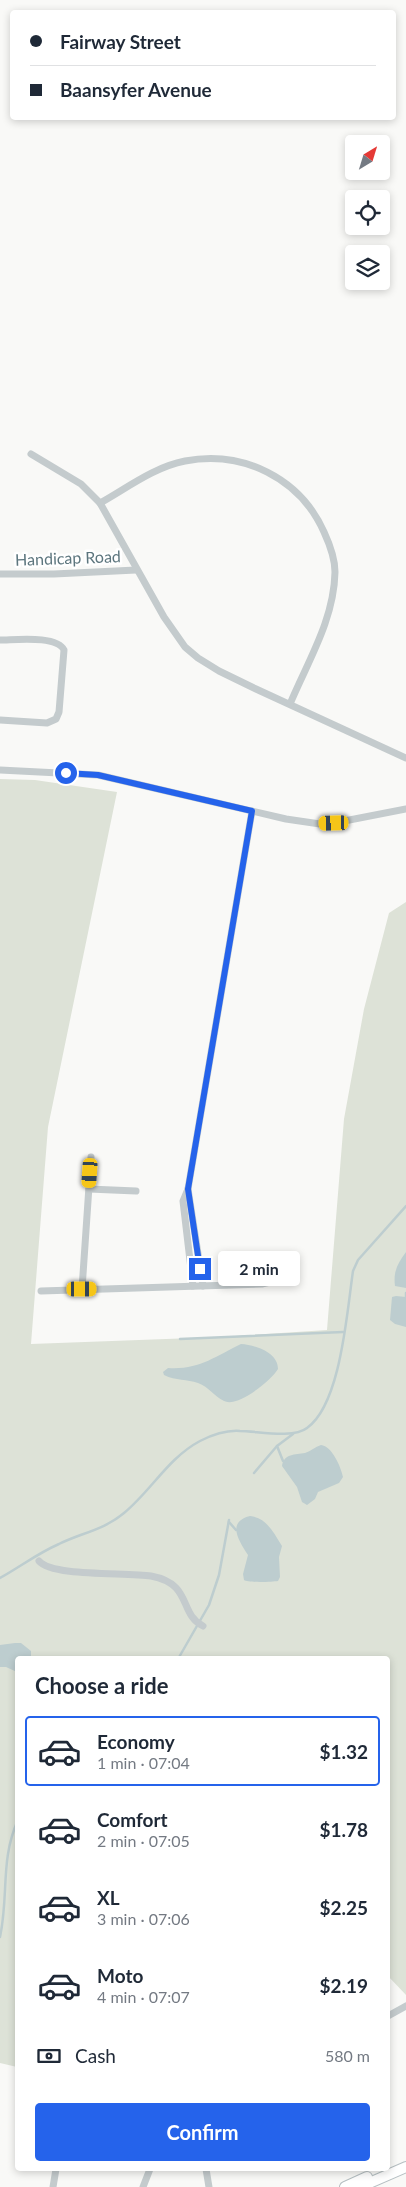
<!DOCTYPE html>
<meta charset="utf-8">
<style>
body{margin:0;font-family:Lato,sans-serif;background:#f2f2f3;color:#1f2937;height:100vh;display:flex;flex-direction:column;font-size:19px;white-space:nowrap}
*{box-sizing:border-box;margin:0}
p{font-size:16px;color:#747a83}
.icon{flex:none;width:28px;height:28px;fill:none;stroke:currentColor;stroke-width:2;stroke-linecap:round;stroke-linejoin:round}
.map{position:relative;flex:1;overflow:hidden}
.details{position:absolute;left:15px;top:1656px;width:375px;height:515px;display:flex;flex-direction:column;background:#fff;border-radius:5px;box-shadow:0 2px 8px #0003}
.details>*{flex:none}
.hud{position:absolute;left:10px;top:10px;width:386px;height:110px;border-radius:5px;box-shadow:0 2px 8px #0003;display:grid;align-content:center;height:110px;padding:0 20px;background:#fff}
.needle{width:32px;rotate:38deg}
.buttons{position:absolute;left:345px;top:135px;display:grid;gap:10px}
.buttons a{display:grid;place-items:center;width:45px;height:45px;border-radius:5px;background:#fff;box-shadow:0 2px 8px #0003;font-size:25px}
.end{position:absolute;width:22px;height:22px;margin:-11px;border:6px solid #2563eb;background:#fff;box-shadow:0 0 0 2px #fff}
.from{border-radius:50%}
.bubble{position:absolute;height:35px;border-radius:5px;background:#fff;box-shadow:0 2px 8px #0003;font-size:16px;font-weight:700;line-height:35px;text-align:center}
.car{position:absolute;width:15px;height:30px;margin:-15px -8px;border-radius:6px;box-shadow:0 0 4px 1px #0007;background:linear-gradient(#f5c518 24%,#345 0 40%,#f5c518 0 76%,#345 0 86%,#f5c518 0)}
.hud b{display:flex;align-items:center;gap:18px;height:48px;font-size:19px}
.hud b+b{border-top:1px solid #e0e1e3}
.hud i{width:12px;height:12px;background:#1f2937}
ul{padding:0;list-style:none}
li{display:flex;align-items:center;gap:15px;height:70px;margin:0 10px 8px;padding:0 10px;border:2px solid transparent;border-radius:5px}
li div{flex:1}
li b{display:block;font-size:19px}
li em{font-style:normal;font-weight:700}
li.selected{border-color:#2563eb}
li>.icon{width:45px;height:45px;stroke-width:1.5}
h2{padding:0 20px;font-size:22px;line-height:60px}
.pay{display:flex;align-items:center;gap:12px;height:55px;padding:0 20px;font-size:19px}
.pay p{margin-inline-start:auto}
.cta{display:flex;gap:10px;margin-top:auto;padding:10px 20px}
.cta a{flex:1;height:58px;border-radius:5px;background:#2563eb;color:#fff;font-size:20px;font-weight:700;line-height:58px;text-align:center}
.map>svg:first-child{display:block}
.green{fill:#dde2d7}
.water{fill:#bdcdcf}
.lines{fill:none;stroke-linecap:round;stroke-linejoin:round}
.stream{stroke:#bdcdcf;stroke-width:2.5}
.secondary-casing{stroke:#b6bfc2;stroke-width:12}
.minor{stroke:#c4cbcd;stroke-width:7}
.secondary{stroke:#fff;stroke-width:10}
.route{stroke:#2563eb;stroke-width:6}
.labels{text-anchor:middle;stroke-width:5;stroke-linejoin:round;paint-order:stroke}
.street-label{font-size:16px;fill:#5d767e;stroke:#fff}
</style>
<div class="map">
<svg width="406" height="2187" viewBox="0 0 406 2187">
<rect width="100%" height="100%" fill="#f9f9f7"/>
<polygon class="green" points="0,779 35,780 117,792 48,1127 31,1344 220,1337 327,1330 344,1119 364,1009 389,913 406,902 406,1995 388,1976 388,1659 18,1659 17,2067 0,2063"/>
<g class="water">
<path d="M 406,1252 L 406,1288 L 395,1286 C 393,1271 398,1263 406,1252 Z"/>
<polygon points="396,1296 406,1297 406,1327 395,1324 390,1320 392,1297"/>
<path d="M 241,1344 C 255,1345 278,1352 278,1369 C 271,1381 237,1408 224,1401 C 214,1396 209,1387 198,1383 C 187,1379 176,1381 164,1375 L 163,1372 L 168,1368 C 199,1370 214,1357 241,1344 Z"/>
<path d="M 321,1445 C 332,1446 341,1467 343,1477 L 339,1483 L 318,1492 L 315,1499 L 307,1505 L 302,1502 L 297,1487 L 282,1466 C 284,1453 295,1455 305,1453 C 311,1451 315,1447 321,1445 Z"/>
<path d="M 250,1516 C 267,1518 273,1532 282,1546 L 279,1557 L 280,1577 L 278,1581 C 272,1582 248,1583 244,1580 L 243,1574 L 248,1555 C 239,1541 226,1522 250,1516 Z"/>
<polygon points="15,1643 21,1643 31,1651 31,1659 18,1659 17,1672 6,1667 0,1667 0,1645"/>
</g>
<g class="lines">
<g class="stream">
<polyline points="406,1297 406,1293"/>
<polyline points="180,1339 343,1332"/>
<polyline points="277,1446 283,1461"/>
<polyline points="254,1473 277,1446 293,1434"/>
<polyline points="229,1522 236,1530"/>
<path d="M 0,1578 C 20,1567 38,1553 59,1544 C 81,1533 104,1530 124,1513 C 151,1491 168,1458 200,1441 C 212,1435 227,1430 240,1431 C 257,1431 293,1439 307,1428 C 341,1404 347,1311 353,1271 L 358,1260 L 406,1206"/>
<polyline points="178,1659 209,1605 219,1575 229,1520"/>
<path d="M 0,1937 C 9,1895 0,1859 18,1820"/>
</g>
<g class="secondary-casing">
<g id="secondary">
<polyline points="345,2187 367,2177"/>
<polyline points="360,2187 406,2167"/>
</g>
</g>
<g class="minor">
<polyline points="31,454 81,484 100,503 164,617 185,647 198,658 219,671 256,689 406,758"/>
<path d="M 100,503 C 127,488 154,467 185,461 C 243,450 300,478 324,532 C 330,545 335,559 335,572 C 334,620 308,661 290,704"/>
<polyline points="0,574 54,574 136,570"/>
<path d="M 0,640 C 15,640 57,635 64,650 L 59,712 L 56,719 L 47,723 L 0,720"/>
<polyline points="0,770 98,775 286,819 320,824 334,823 406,809"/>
<polyline points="89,1189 136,1191"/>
<polyline points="188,1189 203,1286"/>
<polyline points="193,1286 183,1201 188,1189 252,811"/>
<polyline points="82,1289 91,1157"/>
<path d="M 41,1291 L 262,1284 C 281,1280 288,1277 285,1256"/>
<path d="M 39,1561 C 52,1577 126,1572 151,1576 C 193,1584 178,1613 203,1626"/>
<polyline points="388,2016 406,2006"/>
<polyline points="206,2169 209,2187"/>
<polyline points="53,2187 56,2169"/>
<polyline points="143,2187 150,2169"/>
</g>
<use href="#secondary" class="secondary"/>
</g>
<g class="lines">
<polyline class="route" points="66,773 98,775 252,811 188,1189 200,1269"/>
</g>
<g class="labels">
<g class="street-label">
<text transform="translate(68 558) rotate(-2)" y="6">Handicap Road</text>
</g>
</g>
</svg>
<div class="buttons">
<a><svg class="needle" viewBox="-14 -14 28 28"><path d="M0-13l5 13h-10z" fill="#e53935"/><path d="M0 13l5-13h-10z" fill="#747a83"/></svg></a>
<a><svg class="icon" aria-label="locate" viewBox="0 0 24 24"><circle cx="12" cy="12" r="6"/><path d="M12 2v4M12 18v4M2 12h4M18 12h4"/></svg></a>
<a><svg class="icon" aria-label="layers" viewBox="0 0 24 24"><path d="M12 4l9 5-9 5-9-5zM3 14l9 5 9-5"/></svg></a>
</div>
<i class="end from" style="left:66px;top:773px"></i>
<i class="end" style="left:200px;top:1269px"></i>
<div class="bubble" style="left:218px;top:1251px;width:82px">2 min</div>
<i class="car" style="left:334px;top:823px;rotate:268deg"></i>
<i class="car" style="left:90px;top:1173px;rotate:184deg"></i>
<i class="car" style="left:82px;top:1289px;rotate:90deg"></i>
<div class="hud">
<b><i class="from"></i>Fairway Street</b>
<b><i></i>Baansyfer Avenue</b>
</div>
<section class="details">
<h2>Choose a ride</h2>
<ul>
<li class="selected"><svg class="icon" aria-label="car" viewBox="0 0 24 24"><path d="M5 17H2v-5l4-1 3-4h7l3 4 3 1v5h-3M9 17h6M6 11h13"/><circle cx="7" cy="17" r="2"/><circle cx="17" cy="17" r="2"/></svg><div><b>Economy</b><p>1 min · 07:04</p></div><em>$1.32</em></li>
<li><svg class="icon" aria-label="car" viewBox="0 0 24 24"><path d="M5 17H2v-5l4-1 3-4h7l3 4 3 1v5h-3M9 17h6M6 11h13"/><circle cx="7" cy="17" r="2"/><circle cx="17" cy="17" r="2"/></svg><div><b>Comfort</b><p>2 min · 07:05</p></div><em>$1.78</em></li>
<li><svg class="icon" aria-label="car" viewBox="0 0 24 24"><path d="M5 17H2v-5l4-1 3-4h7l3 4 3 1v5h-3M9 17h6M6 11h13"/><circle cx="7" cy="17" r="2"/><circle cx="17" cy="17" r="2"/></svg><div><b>XL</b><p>3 min · 07:06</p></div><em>$2.25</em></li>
<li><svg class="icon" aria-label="car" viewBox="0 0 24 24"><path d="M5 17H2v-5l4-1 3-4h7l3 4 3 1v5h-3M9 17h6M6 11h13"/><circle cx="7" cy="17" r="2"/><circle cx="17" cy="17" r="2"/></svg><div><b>Moto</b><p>4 min · 07:07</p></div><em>$2.19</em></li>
</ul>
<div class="pay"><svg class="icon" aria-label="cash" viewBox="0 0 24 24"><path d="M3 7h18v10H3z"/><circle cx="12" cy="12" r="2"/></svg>Cash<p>580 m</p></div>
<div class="cta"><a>Confirm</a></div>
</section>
</div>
